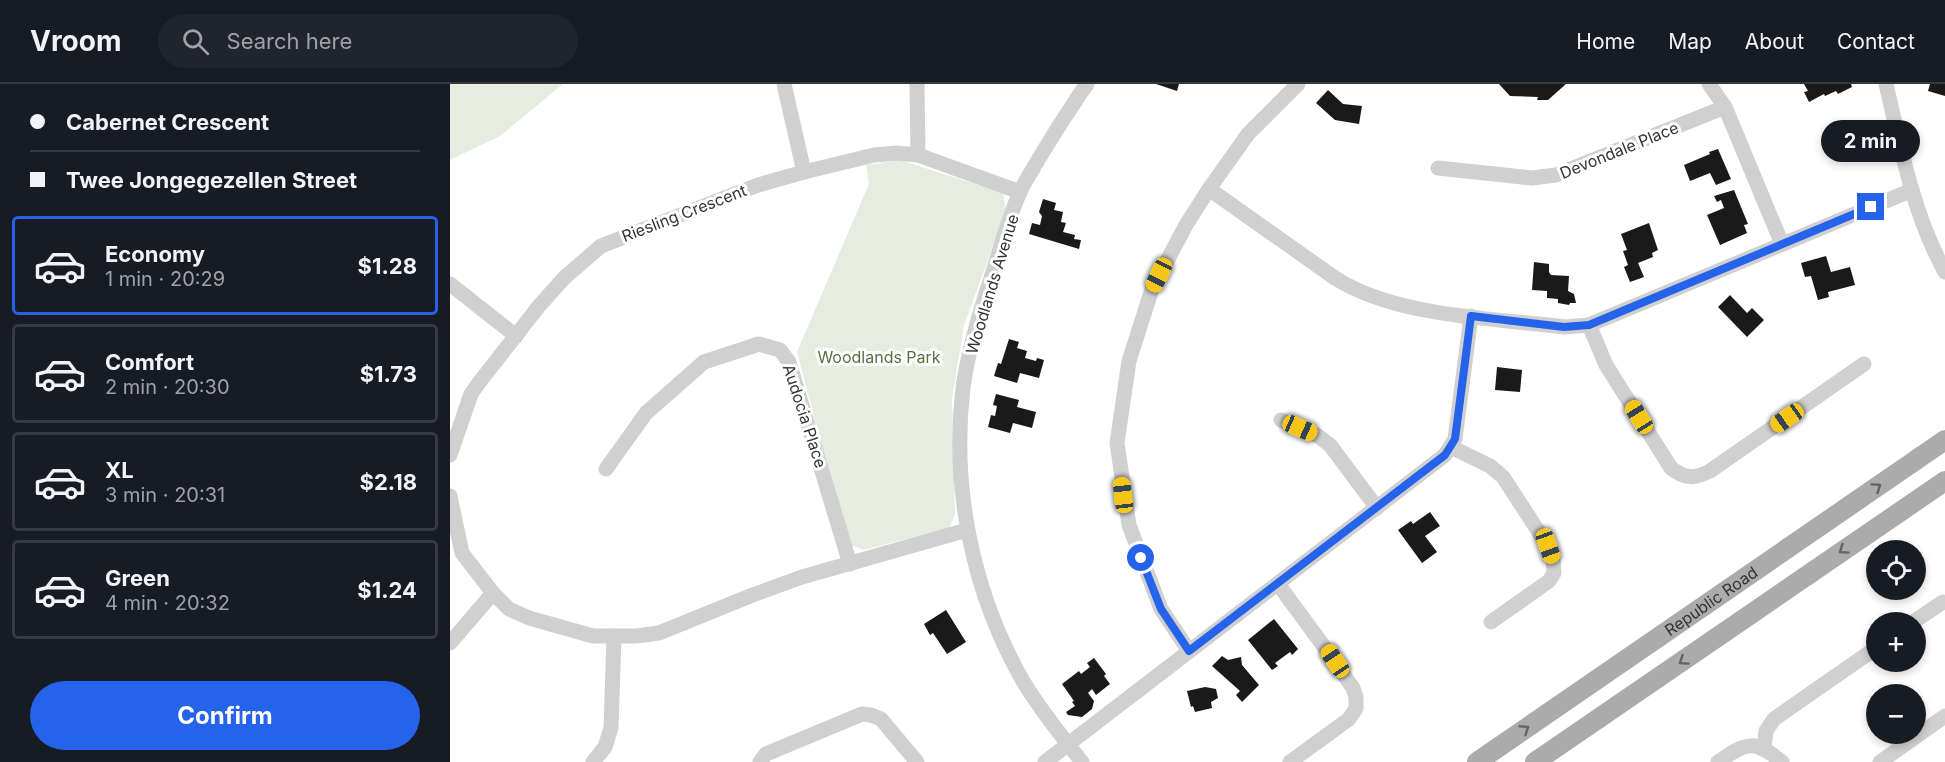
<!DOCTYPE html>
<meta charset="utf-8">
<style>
body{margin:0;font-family:Inter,sans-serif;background:#20242c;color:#f1f3f6;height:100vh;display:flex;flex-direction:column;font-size:22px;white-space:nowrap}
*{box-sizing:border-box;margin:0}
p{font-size:20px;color:#9ea1a6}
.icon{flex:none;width:33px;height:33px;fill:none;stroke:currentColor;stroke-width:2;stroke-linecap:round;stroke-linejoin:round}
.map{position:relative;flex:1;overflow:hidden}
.drawer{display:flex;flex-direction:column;background:#171b24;width:450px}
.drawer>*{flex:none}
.top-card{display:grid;align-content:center;height:132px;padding:0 30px;background:#171b24}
.fabs{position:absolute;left:1416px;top:456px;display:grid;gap:12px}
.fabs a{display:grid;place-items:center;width:60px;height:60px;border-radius:50%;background:#171b24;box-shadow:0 3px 9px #0003;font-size:30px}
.end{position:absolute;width:27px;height:27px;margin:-14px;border:8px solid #2563eb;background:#fff;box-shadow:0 0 0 3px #fff}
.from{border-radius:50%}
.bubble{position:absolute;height:42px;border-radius:21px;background:#171b24;box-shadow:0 3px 9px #0003;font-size:20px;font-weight:700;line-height:42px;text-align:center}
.car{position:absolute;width:18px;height:36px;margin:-18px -9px;border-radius:8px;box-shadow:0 0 4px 2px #0007;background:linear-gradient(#f5c518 24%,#345 0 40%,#f5c518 0 76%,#345 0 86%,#f5c518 0)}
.top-card b{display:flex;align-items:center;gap:21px;height:57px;font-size:22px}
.top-card b+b{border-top:2px solid #363941}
.top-card i{width:15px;height:15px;background:#f1f3f6}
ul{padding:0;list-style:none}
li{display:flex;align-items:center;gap:18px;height:99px;margin:0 12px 9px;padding:0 18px;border:3px solid #363941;border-radius:6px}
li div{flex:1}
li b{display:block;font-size:22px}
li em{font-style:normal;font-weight:700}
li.selected{border-color:#2563eb}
li>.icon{width:54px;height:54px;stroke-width:1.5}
.button{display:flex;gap:12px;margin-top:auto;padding:12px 30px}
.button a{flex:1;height:69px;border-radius:36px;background:#2563eb;color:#fff;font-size:24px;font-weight:700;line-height:69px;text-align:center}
header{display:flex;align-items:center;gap:36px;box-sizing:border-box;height:84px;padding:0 30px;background:#171b24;border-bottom:2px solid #363941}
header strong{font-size:28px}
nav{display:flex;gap:33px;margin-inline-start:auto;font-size:21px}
.search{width:420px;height:54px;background:#20242c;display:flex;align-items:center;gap:15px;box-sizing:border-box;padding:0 21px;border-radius:33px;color:#9ea1a6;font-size:22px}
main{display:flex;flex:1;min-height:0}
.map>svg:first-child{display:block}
.green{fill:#e6ecdf}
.building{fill:#1a1a1a}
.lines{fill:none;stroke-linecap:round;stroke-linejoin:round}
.minor{stroke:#d0d0d0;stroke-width:15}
.major{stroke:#ababab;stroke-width:20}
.oneway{stroke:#636363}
.route{stroke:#2563eb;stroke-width:8}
.labels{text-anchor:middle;stroke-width:6;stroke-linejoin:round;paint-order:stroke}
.street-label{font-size:16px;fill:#333;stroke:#fff}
.park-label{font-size:16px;fill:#56703f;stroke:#fff}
</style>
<header>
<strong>Vroom</strong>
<div class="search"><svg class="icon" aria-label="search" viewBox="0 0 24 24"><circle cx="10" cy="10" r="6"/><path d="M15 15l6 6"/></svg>Search here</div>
<nav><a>Home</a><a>Map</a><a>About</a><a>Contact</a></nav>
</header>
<main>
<section class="drawer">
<div class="top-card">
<b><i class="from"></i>Cabernet Crescent</b>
<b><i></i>Twee Jongegezellen Street</b>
</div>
<ul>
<li class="selected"><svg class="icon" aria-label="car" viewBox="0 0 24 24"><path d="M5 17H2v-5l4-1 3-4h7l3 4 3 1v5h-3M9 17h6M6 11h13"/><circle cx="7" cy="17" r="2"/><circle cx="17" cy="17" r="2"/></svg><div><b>Economy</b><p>1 min · 20:29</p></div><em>$1.28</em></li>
<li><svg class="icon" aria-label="car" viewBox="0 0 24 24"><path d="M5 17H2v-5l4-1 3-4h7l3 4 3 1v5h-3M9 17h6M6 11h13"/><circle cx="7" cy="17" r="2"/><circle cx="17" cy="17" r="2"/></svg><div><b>Comfort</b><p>2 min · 20:30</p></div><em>$1.73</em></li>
<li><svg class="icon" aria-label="car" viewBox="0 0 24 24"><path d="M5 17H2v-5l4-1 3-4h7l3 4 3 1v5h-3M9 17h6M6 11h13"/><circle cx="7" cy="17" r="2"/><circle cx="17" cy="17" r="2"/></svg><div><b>XL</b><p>3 min · 20:31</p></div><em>$2.18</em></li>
<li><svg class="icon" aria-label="car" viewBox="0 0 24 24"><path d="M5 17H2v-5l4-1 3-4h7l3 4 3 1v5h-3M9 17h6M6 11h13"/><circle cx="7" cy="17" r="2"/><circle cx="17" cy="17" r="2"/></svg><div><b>Green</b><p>4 min · 20:32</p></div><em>$1.24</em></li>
</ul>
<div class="button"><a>Confirm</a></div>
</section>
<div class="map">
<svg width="1495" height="678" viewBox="0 0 1495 678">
<rect width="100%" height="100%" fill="#fff"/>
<g class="green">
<polygon points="0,0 113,0 50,52 0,76"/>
<polygon points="450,76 553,109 556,127 514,241 502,315 505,431 499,444 414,466 398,460 347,268 419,100 416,81"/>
</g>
<g class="building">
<polygon points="706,0 729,0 727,7"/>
<polygon points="1049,0 1116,0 1098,16 1087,16 1088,13 1060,12"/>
<polygon points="1354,0 1401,0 1402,3 1388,10 1386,7 1375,12 1374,10 1359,18 1354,8 1358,7"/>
<polygon points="1480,0 1495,0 1495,12 1478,7"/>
<polygon points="878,6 893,20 912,22 909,40 885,36 866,19"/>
<polygon points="1268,65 1281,95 1266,101 1260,89 1240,97 1234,81 1260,70 1259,68"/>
<polygon points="1284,106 1298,140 1294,141 1297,149 1270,161 1257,131 1274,124 1271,116 1267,118 1264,112"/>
<polygon points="593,115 606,119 604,126 613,128 611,138 616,139 613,148 625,151 624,155 631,156 629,165 579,150 582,139 590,141 592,132 589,128"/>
<polygon points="1199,139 1208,166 1202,169 1203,173 1188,179 1194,193 1180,198 1174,183 1178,181 1173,167 1177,166 1171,150"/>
<polygon points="1376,172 1381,188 1400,183 1405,201 1378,208 1379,213 1368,216 1361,192 1355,193 1351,179"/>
<polygon points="1084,178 1099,180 1099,188 1101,191 1119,192 1118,207 1124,210 1126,219 1120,219 1119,221 1108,219 1108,215 1097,214 1097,207 1082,206"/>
<polygon points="1280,211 1297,229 1302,224 1314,236 1297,253 1268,223"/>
<polygon points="559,255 569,258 567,264 577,267 575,274 586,277 587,274 594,276 589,294 570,289 567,299 544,292 548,279 551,280"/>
<polygon points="1047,283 1072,286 1070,308 1045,306"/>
<polygon points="546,310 569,316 567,323 586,328 582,344 563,339 560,349 538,343 541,331 545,332 547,322 543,321"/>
<polygon points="980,428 990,442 975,452 987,468 972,479 948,446 961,437 963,440"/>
<polygon points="496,526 516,558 497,570 483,549 480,551 474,540"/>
<polygon points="824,535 848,565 842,571 840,568 825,579 828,582 822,586 798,556"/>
<polygon points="772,572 778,576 791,573 792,581 809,601 792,618 786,611 790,607 762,582"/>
<polygon points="644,574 656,590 654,592 660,600 646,611 642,605 638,609 644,617 642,625 632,633 618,631 616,628 625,622 622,618 624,617 612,600 629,587 631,590 640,583 637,579"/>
<polygon points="755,603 766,605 768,614 761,618 762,624 745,628 743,622 741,623 737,607"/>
</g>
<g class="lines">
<g class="minor">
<polyline points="334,0 354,88"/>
<polyline points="467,0 468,71"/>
<polyline points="1259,0 1275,23 1332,160"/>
<path d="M 1436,0 C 1451,64 1463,130 1495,188"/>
<polyline points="988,84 1082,94 1106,91 1275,23"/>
<path d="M 759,105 L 885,194 C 946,233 1043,234 1115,243 L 1139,241 L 1462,106"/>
<polyline points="0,200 66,252"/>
<path d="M 1139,241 L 1156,281 L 1221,384 C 1235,395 1245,395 1260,387 L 1414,280"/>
<polyline points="831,336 868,352 880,361 927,424"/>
<polyline points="1001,363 1040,382 1053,393 1098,462 1103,476 1104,489 1099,497 1041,538"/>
<polyline points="0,371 21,310 28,300 89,222 114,194 151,162 308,101 354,88 424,71 447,69 468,71 570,108"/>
<polyline points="156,385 196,329 254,278 309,260 330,266 339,278 400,480"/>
<polyline points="0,412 12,469 43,509 59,525 79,534 143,552 186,552 209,549 300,512 352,493 517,446"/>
<polyline points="828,500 875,564 903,604 906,613 906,624 899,635 840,678"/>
<polyline points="1463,538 1493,518"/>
<polyline points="0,559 43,509"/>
<polyline points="739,567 711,525 679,441 667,359 679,277 702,205 736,141 759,105 798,50 848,0"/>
<polyline points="1314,664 1316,647 1324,635 1426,564"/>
<polyline points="143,678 155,663 161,644 164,552"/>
<polyline points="310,678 316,670 412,630 421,631 431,635 467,678"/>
<polyline points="595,678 995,371 1005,355 1021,232"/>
<path d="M 632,678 C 611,651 590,626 573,597 C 523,510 501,404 513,304 C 518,266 529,230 541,194 C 550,166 558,135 570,108 C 575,97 582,87 588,76 C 604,50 619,25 637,0"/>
<path d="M 1268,678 C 1297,658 1304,655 1332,678"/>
<polyline points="1430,678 1495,632"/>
</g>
<g class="major">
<path id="s1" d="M 1027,678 L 1495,356"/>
<polyline points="1085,678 1495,397"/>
</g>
</g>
<defs><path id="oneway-chevron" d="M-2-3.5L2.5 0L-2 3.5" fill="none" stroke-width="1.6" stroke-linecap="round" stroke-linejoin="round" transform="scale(1.5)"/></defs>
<g class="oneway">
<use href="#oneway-chevron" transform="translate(1427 403) rotate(-35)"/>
<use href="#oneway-chevron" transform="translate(1393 466) rotate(145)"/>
<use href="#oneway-chevron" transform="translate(1233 577) rotate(146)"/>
<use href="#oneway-chevron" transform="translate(1075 645) rotate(-35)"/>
</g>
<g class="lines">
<polyline class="route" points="691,474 711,525 739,567 995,371 1005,355 1021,232 1114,243 1139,241 1421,123"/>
</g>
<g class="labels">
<g class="street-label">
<text transform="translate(1169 66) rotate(-22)" y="6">Devondale Place</text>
<text transform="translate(234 129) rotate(-21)" y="6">Riesling Crescent</text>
<text transform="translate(542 200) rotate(-73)" y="6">Woodlands Avenue</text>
<text transform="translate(355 332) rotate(72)" y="6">Audocia Place</text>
<text dy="6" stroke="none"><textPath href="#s1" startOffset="284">Republic Road</textPath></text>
</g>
<g class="park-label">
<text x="429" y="279">Woodlands Park</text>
</g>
</g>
</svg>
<div class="fabs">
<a><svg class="icon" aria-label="locate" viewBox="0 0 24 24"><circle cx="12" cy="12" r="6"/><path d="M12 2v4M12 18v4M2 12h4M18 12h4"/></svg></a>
<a>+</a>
<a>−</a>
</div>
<i class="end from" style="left:691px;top:474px"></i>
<i class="end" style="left:1421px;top:123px"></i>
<div class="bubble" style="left:1371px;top:36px;width:99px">2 min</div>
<i class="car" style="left:709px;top:191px;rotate:206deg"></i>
<i class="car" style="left:1189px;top:333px;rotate:328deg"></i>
<i class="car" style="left:1337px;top:334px;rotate:235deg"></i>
<i class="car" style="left:850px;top:344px;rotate:114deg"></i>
<i class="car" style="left:673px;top:411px;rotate:353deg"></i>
<i class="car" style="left:1098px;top:462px;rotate:160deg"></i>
<i class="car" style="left:885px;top:577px;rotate:326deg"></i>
</div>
</main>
